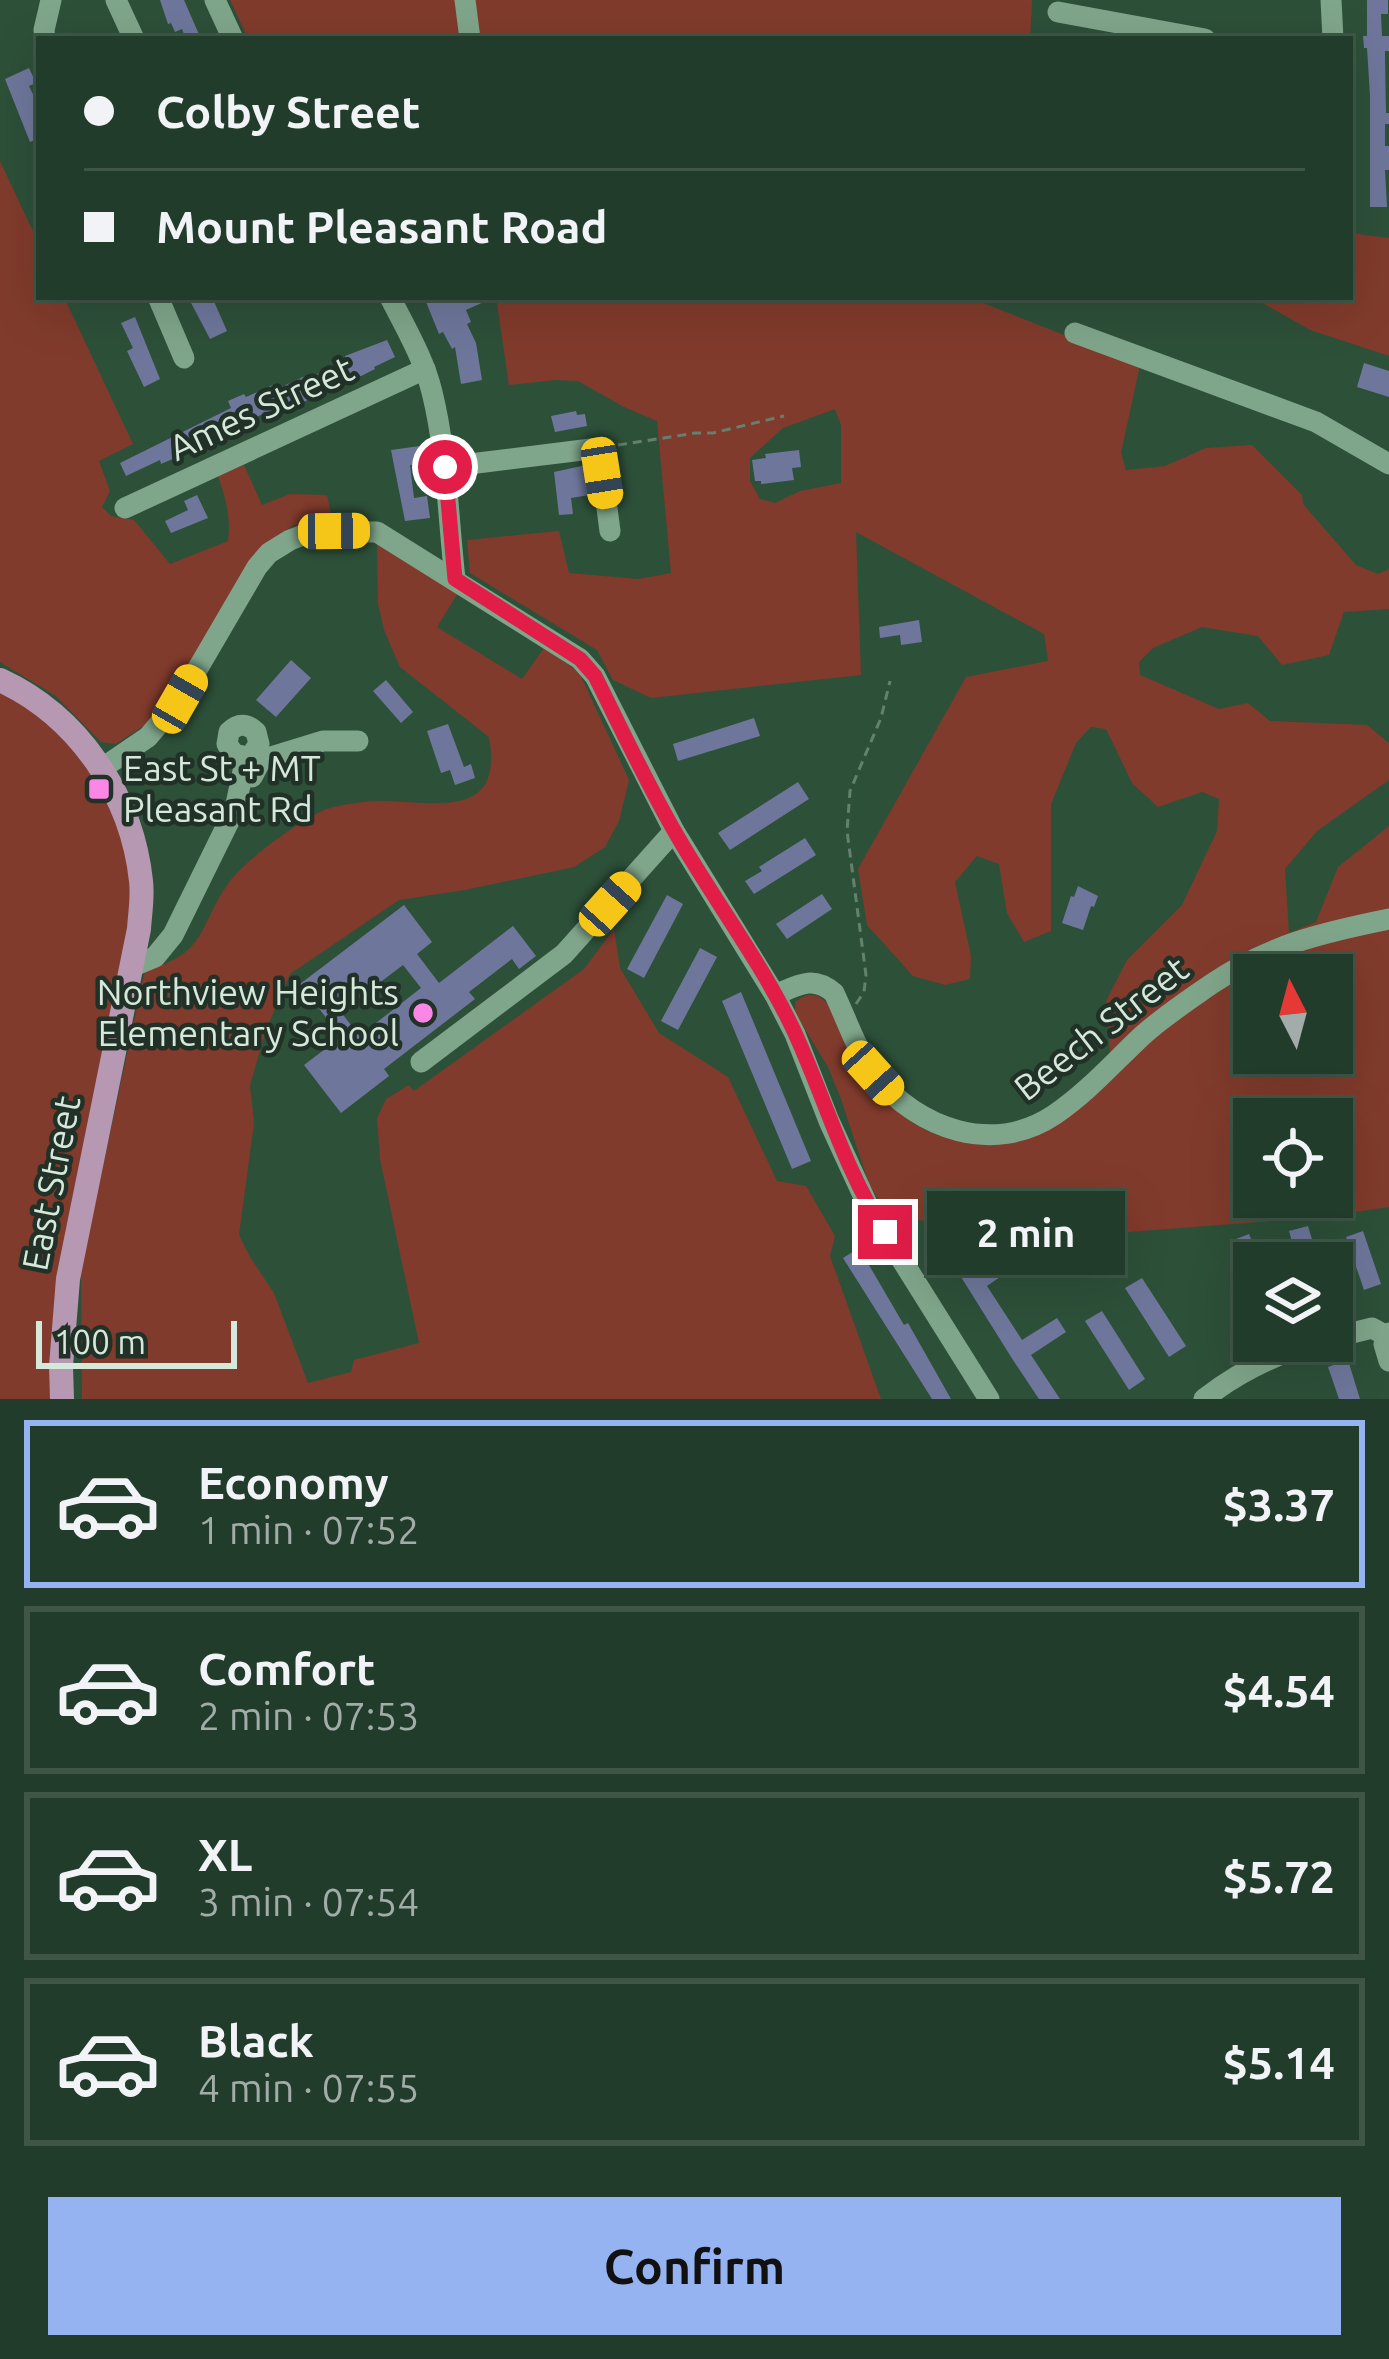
<!DOCTYPE html>
<meta charset="utf-8">
<style>
body{margin:0;font-family:Ubuntu,sans-serif;background:#2e4737;color:#f1f3f6;height:100vh;display:flex;flex-direction:column;font-size:45px;white-space:nowrap}
*{box-sizing:border-box;margin:0}
p{font-size:39px;color:#a2ada9}
.icon{flex:none;width:66px;height:66px;fill:none;stroke:currentColor;stroke-width:2;stroke-linecap:round;stroke-linejoin:round}
.map{position:relative;height:1399px;overflow:hidden}
.side{display:flex;flex-direction:column;background:#223c2b;flex:1}
.side>*{flex:none}
.hud{position:absolute;left:36px;top:36px;width:1317px;height:264px;border-radius:0px;box-shadow:0 12px 48px #0002,0 0 0 3px #3f5647;display:grid;align-content:center;height:264px;padding:0 48px;background:#223c2b}
.needle{width:78px;rotate:354deg}
.controls{position:absolute;left:1233px;top:954px;display:grid;gap:24px}
.controls a{display:grid;place-items:center;width:120px;height:120px;border-radius:0px;background:#223c2b;box-shadow:0 12px 48px #0002,0 0 0 3px #3f5647;font-size:60px}
.scale{position:absolute;left:36px;bottom:30px;width:201px;box-sizing:border-box;padding-left:12px;border:6px solid #d5e9da;border-top:0;font-size:33px;line-height:42px;white-space:nowrap;color:#d5e9da;-webkit-text-stroke:9px #223127;paint-order:stroke}
.end{position:absolute;width:54px;height:54px;margin:-27px;border:15px solid #e11d48;background:#fff;box-shadow:0 0 0 6px #fff}
.from{border-radius:50%}
.bubble{position:absolute;height:84px;border-radius:0px;background:#223c2b;box-shadow:0 12px 48px #0002,0 0 0 3px #3f5647;font-size:39px;font-weight:600;line-height:84px;text-align:center}
.car{position:absolute;width:36px;height:72px;margin:-36px -18px;border-radius:15px;box-shadow:0 0 9px 3px #0007;background:linear-gradient(#f5c518 24%,#345 0 40%,#f5c518 0 76%,#345 0 86%,#f5c518 0)}
.hud b{display:flex;align-items:center;gap:42px;height:114px;font-size:45px}
.hud b+b{border-top:3px solid #3f5647}
.hud i{width:30px;height:30px;background:#f1f3f6}
ul{padding:21px 0 0;list-style:none}
li{display:flex;align-items:center;gap:36px;height:168px;margin:0 24px 18px;padding:0 24px;border:6px solid #3f5647;border-radius:0px}
li div{flex:1}
li b{display:block;font-size:45px}
li em{font-style:normal;font-weight:600}
li.on{border-color:#95b2f1}
li>.icon{width:108px;height:108px;stroke-width:1.5}
.primary-button{display:flex;gap:24px;margin-top:auto;padding:24px 48px}
.primary-button a{flex:1;height:138px;border-radius:0px;background:#95b2f1;color:#111;font-size:48px;font-weight:600;line-height:138px;text-align:center}
.map>svg:first-child{display:block}
.green{fill:#803b2c;fill-rule:evenodd}
.building{fill:#6e779b;fill-rule:evenodd}
.lines{fill:none;stroke-linecap:round;stroke-linejoin:round}
.path{stroke:#63816d;stroke-width:3;stroke-dasharray:9 6;stroke-linecap:butt}
.minor{stroke:#7fa58a;stroke-width:21}
.major{stroke:#b698b2;stroke-width:24}
.route{stroke:#e11d48;stroke-width:15}
.poi-dot{fill:#fa87e6;stroke:#223127;stroke-width:4.5}
.labels{text-anchor:middle;stroke-width:9;stroke-linejoin:round;paint-order:stroke}
.street-label{font-size:36px;fill:#d5e9da;stroke:#223127}
.poi-label{font-size:36px;fill:#d5e9da;stroke:#223127;text-anchor:start}
</style>
<div class="map">
<svg width="1389" height="1399" viewBox="0 0 1389 1399">
<rect width="100%" height="100%" fill="#2d5039"/>
<g class="green">
<polygon points="230,0 1032,0 1030,39 248,39"/>
<path d="M 0,161 L 39,244 L 39,297 L 64,297 L 133,444 L 99,461 L 110,491 L 102,507 L 111,516 L 134,520 L 170,564 L 228,541 C 231,517 226,499 218,476 L 244,465 L 262,505 L 290,494 L 327,495 L 333,522 L 294,525 L 276,537 L 163,707 L 151,721 L 116,744 L 101,742 L 56,696 L 0,662 Z"/>
<polygon points="1350,233 1389,238 1389,356 1310,330 1252,297 1350,297"/>
<path d="M 496,297 L 968,297 L 1140,365 L 1121,453 L 1126,470 L 1165,466 L 1206,448 L 1252,445 L 1302,495 L 1303,504 L 1356,565 L 1378,574 L 1389,569 L 1389,609 L 1344,612 L 1329,655 L 1282,665 L 1258,636 L 1202,627 L 1153,648 L 1139,662 L 1140,675 L 1219,709 L 1248,703 L 1270,721 L 1367,725 L 1389,743 L 1389,780 L 1317,831 L 1285,869 L 1289,933 L 1316,922 L 1338,867 L 1389,826 L 1389,1207 L 1313,1218 L 1102,1234 L 890,1218 L 869,1184 L 841,1099 L 828,1067 L 795,1013 L 795,1002 C 806,994 815,991 826,1002 C 838,1014 842,1037 850,1052 C 876,1105 934,1153 997,1139 C 1012,1135 1038,1134 1050,1124 C 1071,1106 1091,1076 1110,1054 L 1106,1001 L 1127,960 L 1182,905 L 1217,831 L 1219,799 L 1202,792 L 1158,807 L 1132,783 L 1106,729 L 1091,727 L 1076,743 L 1051,804 L 1051,931 L 1024,942 L 1007,913 L 999,864 L 977,856 L 955,882 L 971,956 L 970,979 L 945,985 L 913,976 L 867,925 L 858,869 L 966,677 L 1048,661 L 1044,634 L 856,532 L 861,675 L 651,698 L 613,680 L 597,650 L 470,573 L 467,540 L 559,531 L 569,573 L 638,579 L 671,573 L 657,421 L 624,407 L 578,381 L 556,380 L 509,385 ZM 835,409 L 841,425 L 841,483 L 800,491 L 775,503 L 760,499 L 750,481 L 750,458 L 783,428 ZM 1254,975 L 1332,975 L 1332,1053 L 1254,1053 ZM 1254,1119 L 1332,1119 L 1332,1197 L 1254,1197 Z"/>
<path d="M 377,542 L 458,593 L 437,627 L 522,679 L 544,648 L 579,672 L 629,780 L 619,821 L 605,847 L 574,867 L 465,890 L 399,900 L 290,974 L 266,1030 L 250,1085 L 254,1123 L 239,1235 L 250,1257 L 274,1293 L 308,1383 L 351,1372 L 354,1360 L 419,1343 L 380,1159 L 377,1118 L 386,1099 L 409,1085 L 414,1091 L 584,969 L 614,929 L 620,968 L 659,1033 L 728,1077 L 777,1181 L 806,1186 L 835,1236 L 830,1256 L 881,1399 L 82,1399 L 81,1269 L 145,970 C 208,955 198,925 230,881 C 247,859 301,819 327,809 C 343,804 366,801 382,801 C 436,802 504,820 489,737 L 400,667 L 384,630 L 378,604 Z"/>
<polygon points="0,680 109,780 142,885 88,1170 62,1399 0,1399"/>
</g>
<g class="building">
<polygon points="160,0 184,0 201,39 186,39 182,29 175,32 171,23 168,24"/>
<polygon points="1367,0 1388,0 1388,14 1381,14 1382,36 1389,36 1389,51 1385,51 1385,59 1386,113 1389,113 1389,124 1385,124 1385,146 1389,146 1389,170 1385,170 1387,207 1370,207 1370,96 1367,48 1364,48 1363,36 1367,36"/>
<polygon points="29,68 36,83 29,86 39,107 39,138 30,142 5,79"/>
<polygon points="188,297 212,297 227,331 210,339"/>
<polygon points="424,297 450,297 453,303 467,297 495,297 466,310 471,322 467,324 476,343 482,380 461,384 455,347 452,349 443,332 439,334"/>
<polygon points="135,317 160,379 144,387 127,351 133,348 121,323"/>
<polygon points="387,340 395,357 374,367 375,369 355,379 353,376 313,394 314,397 270,418 267,412 231,429 233,433 161,464 160,460 126,476 120,463 231,408 228,401 244,394 246,397 273,385 275,390 305,376 306,379 347,361 345,356"/>
<polygon points="1364,363 1389,371 1389,397 1357,387"/>
<polygon points="576,411 577,415 585,414 587,426 555,432 551,416"/>
<polygon points="420,446 422,464 410,465 414,498 427,496 430,518 405,521 391,450"/>
<polygon points="799,450 801,467 792,468 794,480 761,484 761,481 755,481 752,460 766,458 765,454"/>
<polygon points="586,465 590,495 571,498 573,514 559,515 554,472"/>
<polygon points="197,495 208,518 171,533 165,521 188,510 184,501"/>
<polygon points="919,620 922,642 901,645 900,635 880,638 879,627"/>
<polygon points="291,660 311,678 276,717 256,700"/>
<polygon points="386,680 413,712 401,723 373,691"/>
<polygon points="754,718 760,736 678,761 673,744"/>
<polygon points="448,724 464,767 471,764 475,778 455,785 450,770 441,773 427,731"/>
<polygon points="798,782 809,799 730,850 718,833"/>
<polygon points="805,838 816,855 754,894 745,881 762,871 759,867"/>
<polygon points="1078,886 1098,896 1094,907 1091,906 1083,930 1062,923 1071,896 1074,897"/>
<polygon points="822,894 832,909 787,939 776,924"/>
<polygon points="667,895 683,904 644,978 627,969"/>
<path d="M 404,905 L 432,942 L 417,954 L 439,983 L 513,926 L 536,956 L 519,969 L 512,959 L 469,992 L 475,999 L 384,1069 L 389,1076 L 341,1113 L 304,1065 L 341,1037 L 300,984 ZM 403,965 L 421,988 L 376,1023 L 383,1032 L 366,1045 L 341,1012 Z"/>
<polygon points="700,948 717,957 678,1030 661,1021"/>
<polygon points="741,992 811,1161 792,1169 722,1001"/>
<polygon points="1308,1226 1319,1263 1298,1263 1289,1231"/>
<polygon points="1363,1231 1381,1284 1364,1290 1346,1237"/>
<polygon points="1249,1234 1261,1263 1254,1263 1254,1295 1231,1241"/>
<polygon points="961,1245 977,1270 1012,1247 1022,1262 987,1286 1022,1340 1057,1318 1066,1332 1031,1355 1060,1399 1039,1399 1013,1360 946,1253"/>
<polygon points="859,1248 904,1325 908,1323 951,1399 932,1399 843,1258"/>
<polygon points="1142,1278 1186,1346 1169,1357 1125,1288"/>
<polygon points="1102,1311 1145,1379 1129,1390 1085,1321"/>
<polygon points="1348,1360 1360,1399 1339,1399 1328,1367"/>
</g>
<g class="lines">
<g class="path">
<polyline points="618,445 696,433 713,433 784,416"/>
<polyline points="856,1004 864,992 866,975 847,831 850,791 881,718 890,681"/>
</g>
<g class="minor">
<polyline points="116,0 134,39"/>
<polyline points="215,0 233,39"/>
<polyline points="465,0 470,39"/>
<polyline points="1331,0 1333,39"/>
<polyline points="1058,12 1205,39"/>
<polyline points="45,39 44,30 51,0"/>
<polyline points="158,297 184,358"/>
<path d="M 390,297 C 405,327 424,359 432,392 C 447,453 448,517 455,579"/>
<polyline points="1075,333 1316,422 1389,464"/>
<polyline points="445,467 599,448 610,531"/>
<polyline points="125,508 425,369"/>
<polyline points="101,769 148,737 180,699 257,567 269,553 290,540 311,532 377,532 580,659 595,676 674,831 775,995 795,1034 829,1121 868,1206 989,1399"/>
<polyline points="252,777 261,760 323,741 358,741"/>
<path d="M 131,967 L 155,957 L 173,935 L 235,809 L 246,757 L 252,754 L 259,744 L 256,732 C 247,723 238,723 229,732 L 227,744 L 234,754 L 246,757"/>
<path d="M 775,995 C 798,985 813,975 834,993 C 847,1020 857,1052 875,1075 C 918,1130 994,1155 1054,1115 C 1088,1092 1114,1062 1143,1035 C 1163,1017 1187,1001 1210,985 C 1269,945 1320,933 1389,919"/>
<polyline points="421,1062 564,954 674,831"/>
<polyline points="1389,1333 1384,1344 1389,1361"/>
<polyline points="1332,1338 1372,1328 1387,1336"/>
<path d="M 1204,1399 C 1239,1371 1278,1353 1321,1341"/>
</g>
<path class="major" d="M 0,680 C 78,716 132,795 141,881 C 143,897 140,913 139,929 L 68,1279 L 61,1366 L 62,1399"/>
</g>
<g class="lines">
<path class="route" d="M 445,467 L 455,579 L 580,659 L 595,676 C 621,728 646,782 675,832 C 713,899 761,961 794,1031 C 825,1098 844,1169 885,1232"/>
</g>
<g class="poi-dot">
<rect x="87" y="777" width="24" height="24" rx="6"/>
<circle cx="423" cy="1013" r="12"/>
</g>
<g class="labels">
<g class="street-label">
<text transform="translate(261 408) rotate(-25)" y="13">Ames Street</text>
<text transform="translate(1101 1028) rotate(-38)" y="13">Beech Street</text>
<text transform="translate(51 1183) rotate(-79)" y="13">East Street</text>
</g>
<g class="poi-label">
<text x="123" y="781">East St + MT<tspan x="123" dy="41">Pleasant Rd</tspan></text>
<text x="399" y="1005" text-anchor="end">Northview Heights<tspan x="399" dy="41">Elementary School</tspan></text>
</g>
</g>
</svg>
<div class="controls">
<a><svg class="needle" viewBox="-14 -14 28 28"><path d="M0-13l5 13h-10z" fill="#e53935"/><path d="M0 13l5-13h-10z" fill="#a2ada9"/></svg></a>
<a><svg class="icon" aria-label="locate" viewBox="0 0 24 24"><circle cx="12" cy="12" r="6"/><path d="M12 2v4M12 18v4M2 12h4M18 12h4"/></svg></a>
<a><svg class="icon" aria-label="layers" viewBox="0 0 24 24"><path d="M12 4l9 5-9 5-9-5zM3 14l9 5 9-5"/></svg></a>
</div>
<div class="scale">100 m</div>
<i class="end from" style="left:445px;top:467px"></i>
<i class="end" style="left:885px;top:1232px"></i>
<div class="bubble" style="left:927px;top:1191px;width:198px">2 min</div>
<i class="car" style="left:602px;top:473px;rotate:171deg"></i>
<i class="car" style="left:334px;top:531px;rotate:89deg"></i>
<i class="car" style="left:180px;top:699px;rotate:30deg"></i>
<i class="car" style="left:610px;top:904px;rotate:42deg"></i>
<i class="car" style="left:873px;top:1073px;rotate:138deg"></i>
<div class="hud">
<b><i class="from"></i>Colby Street</b>
<b><i></i>Mount Pleasant Road</b>
</div>
</div>
<section class="side">
<ul>
<li class="on"><svg class="icon" aria-label="car" viewBox="0 0 24 24"><path d="M5 17H2v-5l4-1 3-4h7l3 4 3 1v5h-3M9 17h6M6 11h13"/><circle cx="7" cy="17" r="2"/><circle cx="17" cy="17" r="2"/></svg><div><b>Economy</b><p>1 min · 07:52</p></div><em>$3.37</em></li>
<li><svg class="icon" aria-label="car" viewBox="0 0 24 24"><path d="M5 17H2v-5l4-1 3-4h7l3 4 3 1v5h-3M9 17h6M6 11h13"/><circle cx="7" cy="17" r="2"/><circle cx="17" cy="17" r="2"/></svg><div><b>Comfort</b><p>2 min · 07:53</p></div><em>$4.54</em></li>
<li><svg class="icon" aria-label="car" viewBox="0 0 24 24"><path d="M5 17H2v-5l4-1 3-4h7l3 4 3 1v5h-3M9 17h6M6 11h13"/><circle cx="7" cy="17" r="2"/><circle cx="17" cy="17" r="2"/></svg><div><b>XL</b><p>3 min · 07:54</p></div><em>$5.72</em></li>
<li><svg class="icon" aria-label="car" viewBox="0 0 24 24"><path d="M5 17H2v-5l4-1 3-4h7l3 4 3 1v5h-3M9 17h6M6 11h13"/><circle cx="7" cy="17" r="2"/><circle cx="17" cy="17" r="2"/></svg><div><b>Black</b><p>4 min · 07:55</p></div><em>$5.14</em></li>
</ul>
<div class="primary-button"><a>Confirm</a></div>
</section>
